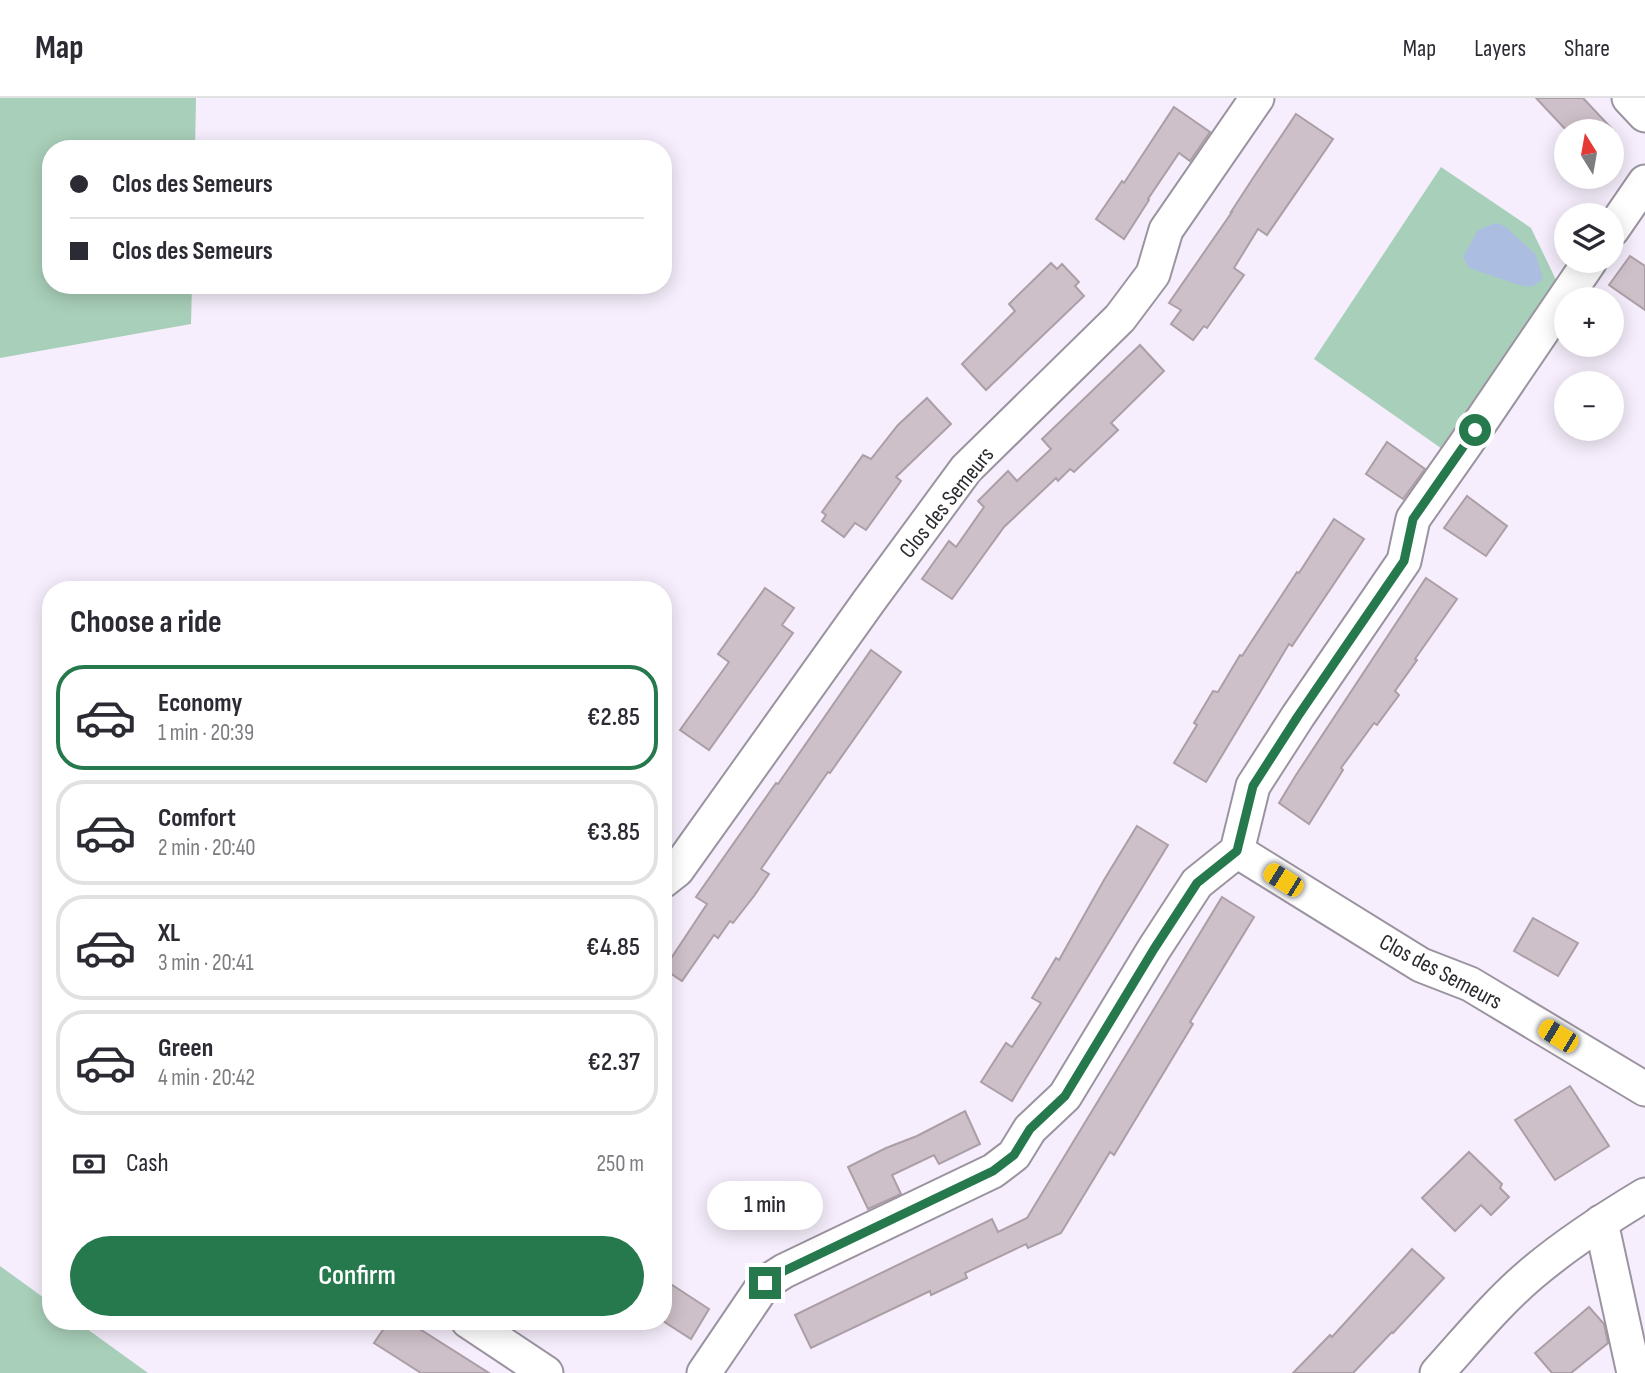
<!DOCTYPE html>
<meta charset="utf-8">
<style>
body{margin:0;font-family:"Sofia Sans Condensed",sans-serif;background:#f2f2f3;color:#2b2b33;height:100vh;display:flex;flex-direction:column;font-size:26px;white-space:nowrap}
*{box-sizing:border-box;margin:0}
p{font-size:23px;color:#7c7c81}
.icon{flex:none;width:38px;height:38px;fill:none;stroke:currentColor;stroke-width:2;stroke-linecap:round;stroke-linejoin:round}
.map{position:relative;flex:1;overflow:hidden}
.sheet{position:absolute;left:42px;top:483px;width:630px;height:749px;display:flex;flex-direction:column;background:#fff;border-radius:28px;box-shadow:0 4px 18px #0003}
.sheet>*{flex:none}
.banner{position:absolute;left:42px;top:42px;width:630px;height:154px;border-radius:28px;box-shadow:0 4px 18px #0003;display:grid;align-content:center;height:154px;padding:0 28px;background:#fff}
.needle{width:46px;rotate:349deg}
.fabs{position:absolute;left:1554px;top:21px;display:grid;gap:14px}
.fabs a{display:grid;place-items:center;width:70px;height:70px;border-radius:50%;background:#fff;box-shadow:0 4px 18px #0003;font-size:35px}
.end{position:absolute;width:32px;height:32px;margin:-16px;border:9px solid #25794c;background:#fff;box-shadow:0 0 0 4px #fff}
.from{border-radius:50%}
.bubble{position:absolute;height:49px;border-radius:24px;background:#fff;box-shadow:0 4px 18px #0003;font-size:23px;font-weight:600;line-height:49px;text-align:center}
.car{position:absolute;width:21px;height:42px;margin:-21px -10px;border-radius:9px;box-shadow:0 0 5px 2px #0007;background:linear-gradient(#f5c518 24%,#345 0 40%,#f5c518 0 76%,#345 0 86%,#f5c518 0)}
.banner b{display:flex;align-items:center;gap:24px;height:66px;font-size:26px}
.banner b+b{border-top:2px solid #e1e1e2}
.banner i{width:18px;height:18px;background:#2b2b33}
ul{padding:0;list-style:none}
li{display:flex;align-items:center;gap:21px;height:105px;margin:0 14px 10px;padding:0 14px;border:4px solid #e1e1e2;border-radius:28px}
li div{flex:1}
li b{display:block;font-size:26px}
li em{font-style:normal;font-weight:600}
li.selected{border-color:#25794c}
li>.icon{width:63px;height:63px;stroke-width:1.5}
h2{padding:0 28px;font-size:32px;line-height:84px}
.pay{display:flex;align-items:center;gap:18px;height:77px;padding:0 28px;font-size:26px}
.pay p{margin-inline-start:auto}
.action{display:flex;gap:14px;margin-top:auto;padding:14px 28px}
.action a{flex:1;height:80px;border-radius:42px;background:#25794c;color:#fff;font-size:28px;font-weight:600;line-height:80px;text-align:center}
header{display:flex;align-items:center;gap:42px;box-sizing:border-box;height:98px;padding:0 35px;background:#fff;border-bottom:2px solid #e1e1e2}
header strong{font-size:33px}
nav{display:flex;gap:38px;margin-inline-start:auto;font-size:24px}
.map>svg:first-child{display:block}
.green{fill:#a8cfb9}
.water{fill:#abbee1}
.building{fill:#cec0c8;stroke:#ac9ea6;stroke-width:2}
.lines{fill:none;stroke-linecap:round;stroke-linejoin:round}
.minor-casing{stroke:#9b94a0;stroke-width:37}
.minor{stroke:#fff;stroke-width:33}
.route{stroke:#25794c;stroke-width:9}
.labels{text-anchor:middle;stroke-width:7;stroke-linejoin:round;paint-order:stroke}
.street-label{font-size:23px;fill:#2d2a2f;stroke:#fff}
</style>
<header>
<strong>Map</strong>
<nav><a>Map</a><a>Layers</a><a>Share</a></nav>
</header>
<div class="map">
<svg width="1645" height="1275" viewBox="0 0 1645 1275">
<rect width="100%" height="100%" fill="#f6eefc"/>
<g class="green">
<polygon points="0,0 196,0 195,51 51,51 51,187 192,187 191,226 0,260"/>
<polygon points="1441,69 1531,130 1558,186 1445,353 1314,261"/>
<polygon points="0,1168 51,1205 51,1223 76,1223 148,1275 0,1275"/>
</g>
<polygon class="water" points="1496,125 1505,128 1536,157 1543,181 1532,189 1519,187 1469,170 1463,159 1478,132"/>
<g class="building">
<polygon points="1536,0 1583,0 1614,33 1567,33"/>
<polygon points="1174,9 1210,34 1190,63 1179,55 1148,101 1149,102 1124,141 1096,121 1122,83 1124,85"/>
<polygon points="1296,16 1333,41 1267,137 1258,131 1234,170 1244,177 1207,230 1204,228 1193,242 1171,226 1181,212 1169,205 1232,114 1231,114 1255,77"/>
<polygon points="1630,158 1645,168 1645,212 1609,187"/>
<polygon points="1051,165 1057,171 1062,166 1079,184 1075,188 1084,198 986,292 962,266 1015,213 1009,206"/>
<polygon points="1140,247 1164,273 1111,325 1118,332 1074,374 1070,371 1058,383 1056,380 1004,429 952,501 922,481 949,443 956,449 984,409 978,403 1008,373 1017,383 1051,351 1042,341"/>
<polygon points="927,300 951,326 896,379 901,383 866,432 855,425 844,439 822,423 826,417 822,414 863,357 871,361 898,327"/>
<polygon points="1387,344 1425,371 1403,401 1366,376"/>
<polygon points="1467,398 1507,428 1486,458 1444,430"/>
<polygon points="1334,421 1364,441 1292,548 1289,546 1206,684 1174,665 1197,627 1194,625 1213,593 1218,594 1240,557 1242,558 1297,474 1299,475"/>
<polygon points="1426,480 1457,501 1415,561 1417,562 1395,593 1399,597 1377,627 1374,625 1341,670 1343,672 1309,726 1279,705 1296,677"/>
<polygon points="765,490 794,510 782,527 793,535 709,652 680,632 729,564 718,556"/>
<polygon points="871,552 901,574 830,675 828,674 761,771 769,776 754,798 733,825 730,823 718,840 714,837 682,883 664,871 707,806 696,799 776,685 778,686"/>
<polygon points="1137,728 1168,747 1012,1003 981,984 1006,945 1012,949 1041,905 1032,900 1056,860 1059,862 1104,782"/>
<polygon points="1222,799 1254,819 1190,924 1193,926 1114,1057 1110,1054 1061,1135 1028,1150 1026,1146 965,1175 967,1180 931,1197 930,1193 811,1250 795,1217 992,1121 998,1134 1027,1120"/>
<polygon points="1533,820 1578,845 1558,878 1514,853"/>
<polygon points="1570,988 1609,1048 1555,1082 1515,1022"/>
<polygon points="965,1013 980,1046 939,1066 934,1057 892,1077 901,1096 868,1111 848,1069 886,1050 917,1038"/>
<polygon points="1469,1054 1502,1086 1500,1090 1509,1099 1491,1117 1481,1107 1455,1133 1422,1100"/>
<polygon points="1412,1151 1444,1180 1393,1235 1392,1234 1353,1275 1293,1275 1330,1237 1332,1239"/>
<polygon points="663,1181 709,1211 691,1241 663,1223"/>
<polygon points="1589,1209 1604,1226 1608,1245 1571,1275 1552,1275 1535,1255"/>
<polygon points="389,1223 407,1223 489,1275 421,1275 374,1245"/>
</g>
<g class="lines">
<g class="minor-casing">
<g id="minor">
<polyline points="1629,0 1645,17"/>
<polyline points="1612,132 1645,84"/>
<polyline points="1237,753 1421,867 1470,886 1645,991"/>
<polyline points="663,783 677,772 869,503 966,371 1120,220 1153,176 1166,132 1257,0"/>
<polyline points="1601,1124 1634,1275"/>
<polyline points="468,1223 546,1275"/>
<polyline points="704,1275 765,1185 784,1173 993,1073 1014,1057 1030,1031 1065,998 1154,851 1197,785 1237,753 1253,688 1298,618 1404,463 1413,421 1465,347 1590,163"/>
<path d="M 1437,1275 C 1467,1242 1496,1206 1530,1177 C 1565,1147 1605,1121 1645,1097"/>
</g>
</g>
<use href="#minor" class="minor"/>
</g>
<g class="lines">
<polyline class="route" points="765,1185 784,1173 993,1073 1014,1057 1030,1031 1065,998 1154,851 1197,785 1237,753 1253,688 1298,618 1404,463 1413,421 1475,332"/>
</g>
<g class="labels">
<g class="street-label">
<text transform="translate(946 404) rotate(-51)" y="8">Clos des Semeurs</text>
<text transform="translate(1441 873) rotate(28)" y="8">Clos des Semeurs</text>
</g>
</g>
</svg>
<div class="fabs">
<a><svg class="needle" viewBox="-14 -14 28 28"><path d="M0-13l5 13h-10z" fill="#e53935"/><path d="M0 13l5-13h-10z" fill="#7c7c81"/></svg></a>
<a><svg class="icon" aria-label="layers" viewBox="0 0 24 24"><path d="M12 4l9 5-9 5-9-5zM3 14l9 5 9-5"/></svg></a>
<a>+</a>
<a>−</a>
</div>
<i class="end from" style="left:1475px;top:332px"></i>
<i class="end" style="left:765px;top:1185px"></i>
<div class="bubble" style="left:707px;top:1083px;width:116px">1 min</div>
<i class="car" style="left:1283px;top:782px;rotate:302deg"></i>
<i class="car" style="left:1558px;top:938px;rotate:301deg"></i>
<div class="banner">
<b><i class="from"></i>Clos des Semeurs</b>
<b><i></i>Clos des Semeurs</b>
</div>
<section class="sheet">
<h2>Choose a ride</h2>
<ul>
<li class="selected"><svg class="icon" aria-label="car" viewBox="0 0 24 24"><path d="M5 17H2v-5l4-1 3-4h7l3 4 3 1v5h-3M9 17h6M6 11h13"/><circle cx="7" cy="17" r="2"/><circle cx="17" cy="17" r="2"/></svg><div><b>Economy</b><p>1 min · 20:39</p></div><em>€2.85</em></li>
<li><svg class="icon" aria-label="car" viewBox="0 0 24 24"><path d="M5 17H2v-5l4-1 3-4h7l3 4 3 1v5h-3M9 17h6M6 11h13"/><circle cx="7" cy="17" r="2"/><circle cx="17" cy="17" r="2"/></svg><div><b>Comfort</b><p>2 min · 20:40</p></div><em>€3.85</em></li>
<li><svg class="icon" aria-label="car" viewBox="0 0 24 24"><path d="M5 17H2v-5l4-1 3-4h7l3 4 3 1v5h-3M9 17h6M6 11h13"/><circle cx="7" cy="17" r="2"/><circle cx="17" cy="17" r="2"/></svg><div><b>XL</b><p>3 min · 20:41</p></div><em>€4.85</em></li>
<li><svg class="icon" aria-label="car" viewBox="0 0 24 24"><path d="M5 17H2v-5l4-1 3-4h7l3 4 3 1v5h-3M9 17h6M6 11h13"/><circle cx="7" cy="17" r="2"/><circle cx="17" cy="17" r="2"/></svg><div><b>Green</b><p>4 min · 20:42</p></div><em>€2.37</em></li>
</ul>
<div class="pay"><svg class="icon" aria-label="cash" viewBox="0 0 24 24"><path d="M3 7h18v10H3z"/><circle cx="12" cy="12" r="2"/></svg>Cash<p>250 m</p></div>
<div class="action"><a>Confirm</a></div>
</section>
</div>
